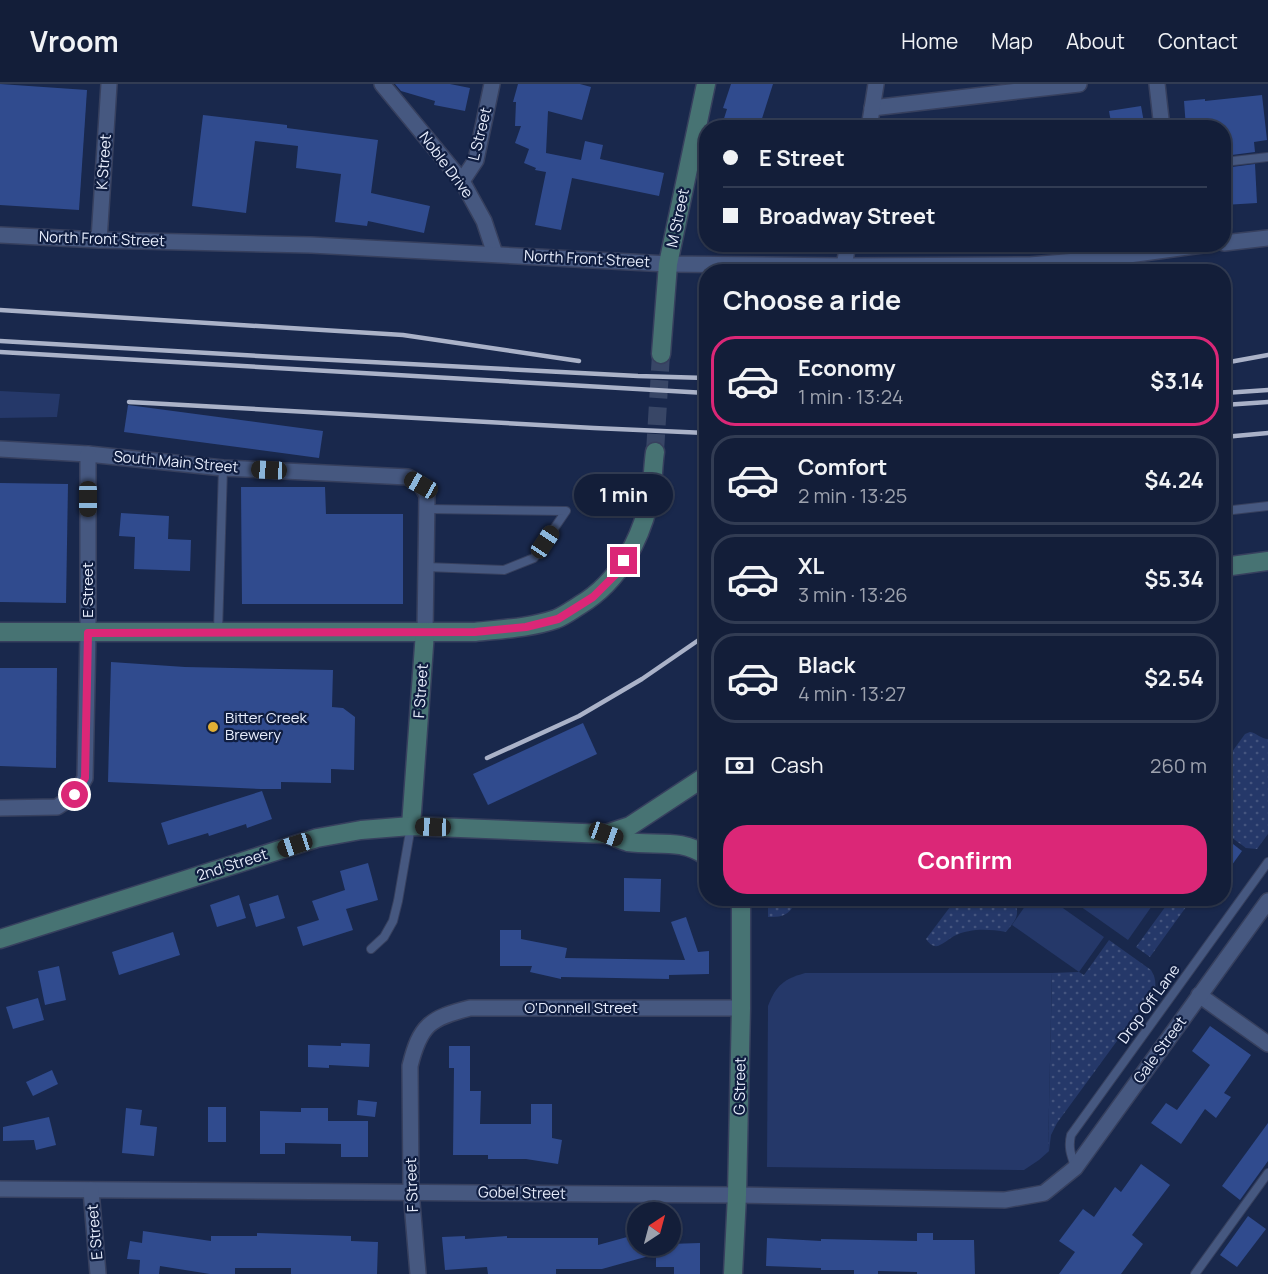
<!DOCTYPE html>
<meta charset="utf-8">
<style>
body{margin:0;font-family:Manrope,sans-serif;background:#202b44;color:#f1f3f6;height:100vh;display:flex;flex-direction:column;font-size:22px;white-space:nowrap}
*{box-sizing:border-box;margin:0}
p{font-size:20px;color:#9da2ae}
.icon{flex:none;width:33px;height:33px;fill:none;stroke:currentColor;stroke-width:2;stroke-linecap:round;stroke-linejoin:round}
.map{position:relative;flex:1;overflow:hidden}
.drawer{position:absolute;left:699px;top:180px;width:532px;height:642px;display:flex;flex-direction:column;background:#131e39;border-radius:24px;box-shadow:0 2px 4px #0004,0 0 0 2px #323c53}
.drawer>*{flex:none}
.banner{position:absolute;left:699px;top:36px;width:532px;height:132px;border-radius:24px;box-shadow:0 2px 4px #0004,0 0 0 2px #323c53;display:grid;align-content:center;height:132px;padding:0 24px;background:#131e39}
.needle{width:39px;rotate:36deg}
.controls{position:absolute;left:627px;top:1118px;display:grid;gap:12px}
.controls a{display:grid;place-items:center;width:54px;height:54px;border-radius:50%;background:#131e39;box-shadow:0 2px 4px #0004,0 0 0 2px #323c53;font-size:30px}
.end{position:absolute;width:27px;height:27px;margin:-14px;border:8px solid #db2777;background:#fff;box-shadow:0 0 0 3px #fff}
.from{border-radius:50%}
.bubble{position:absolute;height:42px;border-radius:21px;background:#131e39;box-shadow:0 2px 4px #0004,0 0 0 2px #323c53;font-size:20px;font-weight:700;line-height:42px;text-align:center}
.car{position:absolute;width:18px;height:36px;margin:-18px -9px;border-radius:8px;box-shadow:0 0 4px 2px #0007;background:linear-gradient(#222 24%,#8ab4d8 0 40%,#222 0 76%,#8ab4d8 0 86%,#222 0)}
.banner b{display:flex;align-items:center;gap:21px;height:57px;font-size:22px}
.banner b+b{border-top:2px solid #323c53}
.banner i{width:15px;height:15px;background:#f1f3f6}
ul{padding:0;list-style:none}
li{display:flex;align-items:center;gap:18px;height:90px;margin:0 12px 9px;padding:0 12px;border:3px solid #323c53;border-radius:24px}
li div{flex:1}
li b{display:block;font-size:22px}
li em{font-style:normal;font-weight:700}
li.on{border-color:#db2777}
li>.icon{width:54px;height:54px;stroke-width:1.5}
h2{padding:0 24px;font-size:27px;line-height:72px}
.pay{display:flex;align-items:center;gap:15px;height:66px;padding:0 24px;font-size:22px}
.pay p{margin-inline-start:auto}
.cta{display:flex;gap:12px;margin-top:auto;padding:12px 24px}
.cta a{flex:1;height:69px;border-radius:24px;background:#db2777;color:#fff;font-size:24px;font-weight:700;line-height:69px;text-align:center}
header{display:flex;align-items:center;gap:36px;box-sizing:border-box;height:84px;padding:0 30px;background:#131e39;border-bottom:2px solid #323c53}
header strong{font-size:28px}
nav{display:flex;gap:33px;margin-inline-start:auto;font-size:21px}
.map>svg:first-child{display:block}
.grass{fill:url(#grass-dots)}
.park{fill:#253869}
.building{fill:#304b8e}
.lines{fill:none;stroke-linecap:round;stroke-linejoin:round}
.secondary-tunnel{stroke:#384666;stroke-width:18;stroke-dasharray:18 9;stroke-linecap:butt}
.lane-casing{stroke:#37405e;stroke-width:10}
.street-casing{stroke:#37405e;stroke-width:18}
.secondary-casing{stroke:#37405e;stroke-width:21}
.lane{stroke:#465880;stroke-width:8}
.street{stroke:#465880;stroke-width:15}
.secondary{stroke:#477373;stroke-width:18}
.rail{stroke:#aab2c8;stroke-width:4.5}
.route{stroke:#db2777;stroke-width:8}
.poi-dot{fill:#e1af34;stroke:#101e41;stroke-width:2}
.labels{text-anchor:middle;stroke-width:4.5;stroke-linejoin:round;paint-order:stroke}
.street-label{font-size:15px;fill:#e7edfc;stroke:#101e41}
.poi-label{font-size:15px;fill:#e7edfc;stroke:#101e41;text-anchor:start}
</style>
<header>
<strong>Vroom</strong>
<nav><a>Home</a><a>Map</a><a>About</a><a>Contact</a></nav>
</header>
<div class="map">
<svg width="1268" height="1190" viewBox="0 0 1268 1190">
<defs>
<pattern id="grass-dots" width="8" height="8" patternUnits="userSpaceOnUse" patternTransform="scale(1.5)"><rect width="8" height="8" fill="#253869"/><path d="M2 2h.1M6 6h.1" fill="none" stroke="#45557f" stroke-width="1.8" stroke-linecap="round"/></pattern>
</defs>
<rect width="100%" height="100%" fill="#19284c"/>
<g class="grass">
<path d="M 1250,648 C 1257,649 1261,655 1268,655 L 1268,750 L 1257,765 L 1246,764 L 1224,748 L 1224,679 L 1245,650 Z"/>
<path d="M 768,815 L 791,815 L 793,823 C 786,833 779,833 768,833 Z"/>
<path d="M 956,815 L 1014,815 C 1020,832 1017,834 1006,848 C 989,845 970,844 954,852 C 949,855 943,860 938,862 C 932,863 929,859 926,855 Z"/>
<polygon points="1171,815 1174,817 1175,815 1186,823 1150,873 1136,863"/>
<path d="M 1109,856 L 1151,886 C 1155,893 1156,897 1155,905 L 1057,1039 L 1051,1051 L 1049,1067 L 1048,1068 L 1052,889 L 1079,888 L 1084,891 Z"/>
</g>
<g class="park">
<polygon points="0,307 60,310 57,333 0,334"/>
<polygon points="1030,815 1050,815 1104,853 1079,888 1012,841"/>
<polygon points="1070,815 1148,815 1154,819 1128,856"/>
<path d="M 805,889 L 1052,889 L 1048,1068 L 1039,1076 L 1024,1086 L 767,1083 L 768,922 C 776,901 784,895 805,889 Z"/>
</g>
<g class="building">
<polygon points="0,0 87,6 79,126 0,121"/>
<polygon points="395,0 450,0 470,4 465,27 434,21 435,17 401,7"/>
<polygon points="518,0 580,0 591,3 582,36 548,27 546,69 581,76 585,57 603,61 600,75 664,89 659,112 572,94 561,146 535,141 546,88 535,86 536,84 524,79 529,65 515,59 521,42 515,42 516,18 513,18"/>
<polygon points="731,0 773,0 759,44 721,44 727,25 723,24"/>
<polygon points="1262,11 1267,56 1254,58 1255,68 1224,72 1224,44 1186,44 1184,17 1205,15 1205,17"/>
<polygon points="1141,22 1145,44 1112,44 1109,27"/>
<polygon points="203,31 287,41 287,44 378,56 371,109 430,122 424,149 368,137 367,142 335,138 341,90 296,84 298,62 255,57 246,129 192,122"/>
<polygon points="1255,80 1257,119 1224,121 1224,84"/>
<polygon points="128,321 323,347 319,374 124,348"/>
<polygon points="0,399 68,400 66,519 0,518"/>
<polygon points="241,403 325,403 326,430 403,430 403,520 242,520"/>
<polygon points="121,429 169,432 168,455 191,456 190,487 134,485 135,453 119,452"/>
<polygon points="111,578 185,583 333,586 332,623 343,624 355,633 354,686 331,685 331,699 281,698 281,705 261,705 108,698"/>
<polygon points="0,584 57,584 56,684 0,682"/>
<polygon points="583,639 597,670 488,721 473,690"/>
<polygon points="262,707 272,735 247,744 246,740 209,752 208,749 168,761 161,739"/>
<polygon points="1224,753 1242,767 1224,792"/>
<polygon points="368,779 378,816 346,825 353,846 303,862 297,843 319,836 312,817 345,806 340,787"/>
<polygon points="624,794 661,795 660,828 624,827"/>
<polygon points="239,811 246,834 217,843 210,821"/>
<polygon points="278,811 285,834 256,843 249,820"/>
<polygon points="686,833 698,868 709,867 709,890 669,891 669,895 561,893 561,895 530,888 532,882 500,882 500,846 521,846 521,855 567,864 565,874 685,876 671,838"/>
<polygon points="173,848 180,871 119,891 112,868"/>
<polygon points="59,882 66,916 45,921 38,887"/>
<polygon points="38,914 44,936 13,945 6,923"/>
<polygon points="1210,942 1251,971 1224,1009 1231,1013 1216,1034 1205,1025 1181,1060 1151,1039 1166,1019 1177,1026 1210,981 1192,967"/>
<polygon points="341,959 370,960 369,983 329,981 329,984 308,983 308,961 341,962"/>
<polygon points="449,962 470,962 470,1007 481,1007 480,1040 531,1040 531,1020 552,1020 552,1054 562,1056 558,1080 526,1075 488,1075 488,1071 453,1071 454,984 449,984"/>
<polygon points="52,986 58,1000 33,1012 26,998"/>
<polygon points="358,1016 377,1018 375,1033 357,1031"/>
<rect x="208" y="1023" width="18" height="35"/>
<polygon points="126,1024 142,1026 140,1041 157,1043 154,1072 122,1069"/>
<polygon points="301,1024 328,1024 328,1037 368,1037 368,1073 341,1073 341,1060 285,1059 285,1070 260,1070 260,1027 301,1028"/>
<polygon points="49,1033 56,1061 36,1066 34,1056 3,1057 3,1043"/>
<polygon points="1268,1039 1268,1077 1240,1116 1222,1102"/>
<polygon points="1141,1080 1170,1101 1132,1151 1143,1160 1121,1190 1059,1190 1075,1168 1059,1157 1083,1125 1094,1133 1115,1103 1121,1108"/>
<polygon points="1248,1132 1266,1145 1237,1183 1220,1171"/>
<polygon points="143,1147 211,1157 211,1152 257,1152 257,1149 351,1152 351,1157 378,1158 377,1190 291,1190 291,1184 235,1184 235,1190 210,1190 160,1182 159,1190 139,1190 140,1176 127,1175 130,1157 142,1159"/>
<polygon points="917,1149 933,1149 933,1156 974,1156 975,1190 917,1190 917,1188 878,1187 878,1190 854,1190 854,1186 821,1186 821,1184 766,1182 767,1154 821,1157 821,1155 917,1157"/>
<polygon points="638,1150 638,1161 700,1159 700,1190 674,1190 674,1183 656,1183 656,1170 602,1185 556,1185 556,1190 488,1190 487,1183 445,1186 442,1153 465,1152 465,1155 507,1152 507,1154 598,1154 598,1161"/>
</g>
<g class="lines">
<polyline class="secondary-tunnel" points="655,368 661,270"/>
<g class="lane-casing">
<g id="lane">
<polyline points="1224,78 1268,73"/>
<polyline points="1224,427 1268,422"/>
<polyline points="426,483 504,486 534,474 566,427 427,425"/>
<polyline points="218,547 223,384"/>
<polyline points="371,865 384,853 393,837 398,817 411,742"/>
<path d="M 1075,1082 C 1071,1071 1068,1063 1071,1051 L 1268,778"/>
<polyline points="1195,1190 1268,1089"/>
</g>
</g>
<g class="street-casing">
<g id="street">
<polyline points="382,0 462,97 484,137 495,170"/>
<polyline points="1157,0 1162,44"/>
<polyline points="872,24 1079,0"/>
<polyline points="869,44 876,0"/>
<polyline points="462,97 476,76 492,0"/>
<polyline points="0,151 99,156 311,161 668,180 844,182 1030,181 1099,175 1210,160"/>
<polyline points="99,156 109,0"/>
<polyline points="1224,159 1268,154"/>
<polyline points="844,182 848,160"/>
<polyline points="0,365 88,370 223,384 408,393 421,401 427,411 425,548"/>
<polyline points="0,724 57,723 75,711 85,694 88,549 88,370"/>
<polyline points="1199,911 1268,960"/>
<polyline points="0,1105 737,1111 1005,1116 1044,1109 1075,1084 1268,817"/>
<polyline points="91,1106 98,1190"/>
<path d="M 418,1190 L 411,1107 L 410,982 C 420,941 430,934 470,924 L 741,924"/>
</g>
</g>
<g class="secondary-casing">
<g id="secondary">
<polyline points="661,270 668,180 706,0"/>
<polyline points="1224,483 1268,477"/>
<path d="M 0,548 L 475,548 C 502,545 530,544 556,535 C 564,532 572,526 580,521 C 620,497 642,454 651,409 C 653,396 653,381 655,368"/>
<polyline points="411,742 425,548"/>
<path d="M 606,750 C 613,752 621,756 628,758 C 655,762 683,754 706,772"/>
<polyline points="0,855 317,754 361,746 411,742 606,750 630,742 706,692"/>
<polyline points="733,1190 737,1111 741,924 741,814"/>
</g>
</g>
<use href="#lane" class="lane"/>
<use href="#street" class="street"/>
<use href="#secondary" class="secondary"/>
<g class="rail">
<polyline points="0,226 403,251 579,277"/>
<polyline points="0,257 294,274 638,292 706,294"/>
<polyline points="0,268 706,309"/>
<polyline points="1224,279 1268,271"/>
<polyline points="1224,309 1268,306"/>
<polyline points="129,318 594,344 706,349"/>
<polyline points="1224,321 1268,318"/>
<polyline points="1224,353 1268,349"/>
<polyline points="487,674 579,632 642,595 706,551"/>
</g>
</g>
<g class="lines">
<polyline class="route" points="75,711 85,694 88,549 475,548 526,543 558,535 593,513 617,489 624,477"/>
</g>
<circle class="poi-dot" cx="213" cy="643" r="6"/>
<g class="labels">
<g class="street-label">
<text transform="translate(480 50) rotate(-76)" y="5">L Street</text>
<text transform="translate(104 78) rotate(-86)" y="5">K Street</text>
<text transform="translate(446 81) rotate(53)" y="5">Noble Drive</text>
<text transform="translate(678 134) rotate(-78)" y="5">M Street</text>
<text transform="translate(102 155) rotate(2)" y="5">North Front Street</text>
<text transform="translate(587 175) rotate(3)" y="5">North Front Street</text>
<text transform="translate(176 378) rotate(5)" y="5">South Main Street</text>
<text transform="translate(88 506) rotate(-90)" y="5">E Street</text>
<text transform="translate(421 607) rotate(-86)" y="5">F Street</text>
<text transform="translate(232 781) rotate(-18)" y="5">2nd Street</text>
<text transform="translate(1149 920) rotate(-54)" y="5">Drop Off Lane</text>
<text x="581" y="929">O'Donnell Street</text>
<text transform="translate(1160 966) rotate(-54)" y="5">Gale Street</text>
<text transform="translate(740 1002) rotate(-89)" y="5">G Street</text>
<text transform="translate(412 1101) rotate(-92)" y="5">F Street</text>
<text transform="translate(522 1109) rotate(1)" y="5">Gobel Street</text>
<text transform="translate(95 1148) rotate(-95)" y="5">E Street</text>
</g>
<g class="poi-label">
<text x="225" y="639">Bitter Creek<tspan x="225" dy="17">Brewery</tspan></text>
</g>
</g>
</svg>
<div class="controls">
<a><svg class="needle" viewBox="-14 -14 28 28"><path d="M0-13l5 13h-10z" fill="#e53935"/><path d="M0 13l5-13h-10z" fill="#9da2ae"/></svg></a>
</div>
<i class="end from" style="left:75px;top:711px"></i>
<i class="end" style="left:624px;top:477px"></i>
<div class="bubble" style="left:574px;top:390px;width:99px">1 min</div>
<i class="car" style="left:269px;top:386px;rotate:273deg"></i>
<i class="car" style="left:421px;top:401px;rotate:299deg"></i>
<i class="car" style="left:88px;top:415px;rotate:180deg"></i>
<i class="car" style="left:545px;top:458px;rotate:34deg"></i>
<i class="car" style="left:433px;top:743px;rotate:272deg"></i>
<i class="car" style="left:606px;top:750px;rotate:110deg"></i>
<i class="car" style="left:295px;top:761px;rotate:252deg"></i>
<div class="banner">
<b><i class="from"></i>E Street</b>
<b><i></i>Broadway Street</b>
</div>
<section class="drawer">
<h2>Choose a ride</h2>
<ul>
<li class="on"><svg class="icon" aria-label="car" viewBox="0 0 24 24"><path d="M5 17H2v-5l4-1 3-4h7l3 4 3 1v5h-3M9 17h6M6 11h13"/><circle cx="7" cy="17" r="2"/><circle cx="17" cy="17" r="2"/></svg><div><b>Economy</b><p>1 min · 13:24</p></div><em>$3.14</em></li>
<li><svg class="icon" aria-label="car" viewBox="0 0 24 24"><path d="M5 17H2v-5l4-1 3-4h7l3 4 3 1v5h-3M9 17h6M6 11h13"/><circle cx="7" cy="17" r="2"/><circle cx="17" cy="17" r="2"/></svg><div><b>Comfort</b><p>2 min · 13:25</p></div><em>$4.24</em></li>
<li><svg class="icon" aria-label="car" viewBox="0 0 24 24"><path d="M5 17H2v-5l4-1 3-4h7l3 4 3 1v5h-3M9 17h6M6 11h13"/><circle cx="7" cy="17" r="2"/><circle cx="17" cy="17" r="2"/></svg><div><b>XL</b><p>3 min · 13:26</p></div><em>$5.34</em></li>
<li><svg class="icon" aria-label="car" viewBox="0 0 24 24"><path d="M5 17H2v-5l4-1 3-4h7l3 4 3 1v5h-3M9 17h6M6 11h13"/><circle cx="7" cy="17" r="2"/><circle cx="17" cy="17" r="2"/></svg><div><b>Black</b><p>4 min · 13:27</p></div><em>$2.54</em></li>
</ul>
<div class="pay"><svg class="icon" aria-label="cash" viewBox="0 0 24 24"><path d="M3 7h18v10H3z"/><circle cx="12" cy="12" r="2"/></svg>Cash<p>260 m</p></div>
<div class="cta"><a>Confirm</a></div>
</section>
</div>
